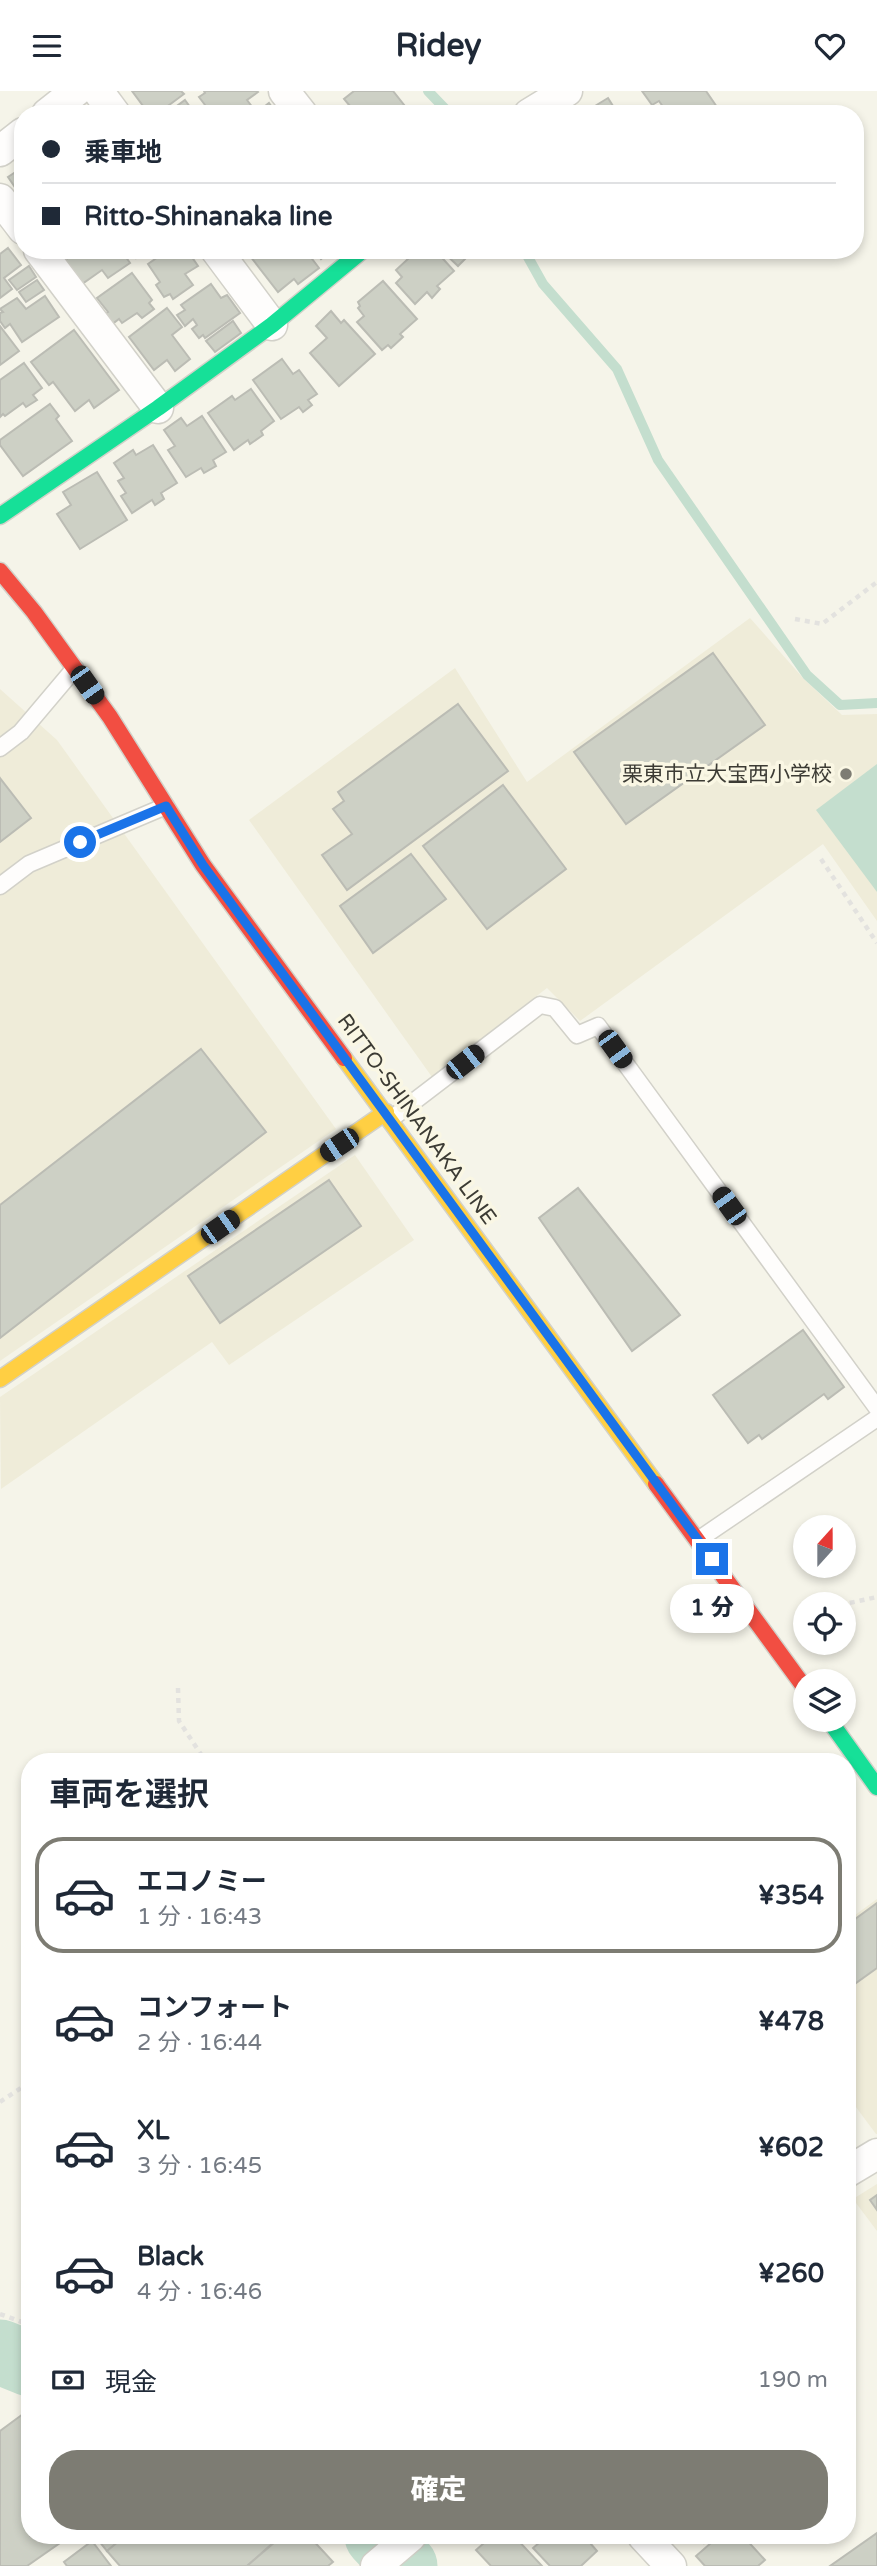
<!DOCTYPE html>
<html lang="ja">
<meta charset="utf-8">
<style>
body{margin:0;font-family:"Varela Round","Noto Sans JP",sans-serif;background:#f6f6f7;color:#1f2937;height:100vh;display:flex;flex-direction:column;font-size:26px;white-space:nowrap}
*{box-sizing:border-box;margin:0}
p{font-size:23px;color:#747a83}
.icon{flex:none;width:38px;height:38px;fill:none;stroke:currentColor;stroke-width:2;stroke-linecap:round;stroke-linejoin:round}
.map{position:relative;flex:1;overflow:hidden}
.side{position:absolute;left:21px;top:1662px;width:835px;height:791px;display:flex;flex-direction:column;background:#fff;border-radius:28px;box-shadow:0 4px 10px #0003}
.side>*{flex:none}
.hud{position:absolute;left:14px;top:14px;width:850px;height:154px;border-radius:28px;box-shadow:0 4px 10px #0003;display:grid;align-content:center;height:154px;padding:0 28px;background:#fff}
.needle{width:46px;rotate:21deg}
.tools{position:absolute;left:793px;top:1424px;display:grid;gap:14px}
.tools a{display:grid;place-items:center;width:63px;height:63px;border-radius:50%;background:#fff;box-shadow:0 4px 10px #0003;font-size:35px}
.end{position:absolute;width:32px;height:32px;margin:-16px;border:9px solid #1a73e8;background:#fff;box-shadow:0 0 0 4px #fff}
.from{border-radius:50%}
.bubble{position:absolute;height:49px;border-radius:24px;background:#fff;box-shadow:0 4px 10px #0003;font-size:23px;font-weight:800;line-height:49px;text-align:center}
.car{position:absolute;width:21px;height:42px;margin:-21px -10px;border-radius:9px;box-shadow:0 0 5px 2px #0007;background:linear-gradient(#222 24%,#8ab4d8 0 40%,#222 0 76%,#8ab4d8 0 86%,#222 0)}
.hud b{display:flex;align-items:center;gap:24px;height:66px;font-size:26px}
.hud b+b{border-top:2px solid #e0e1e3}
.hud i{width:18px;height:18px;background:#1f2937}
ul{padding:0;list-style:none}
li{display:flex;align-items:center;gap:21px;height:116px;margin:0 14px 10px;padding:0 14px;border:4px solid transparent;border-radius:28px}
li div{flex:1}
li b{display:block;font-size:26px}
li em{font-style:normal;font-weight:800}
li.current{border-color:#7d7c73}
li>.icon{width:63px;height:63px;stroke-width:1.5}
h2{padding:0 28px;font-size:32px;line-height:84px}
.pay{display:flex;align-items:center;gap:18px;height:77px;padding:0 28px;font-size:26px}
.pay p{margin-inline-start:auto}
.cta{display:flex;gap:14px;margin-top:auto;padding:14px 28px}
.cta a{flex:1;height:80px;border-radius:28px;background:#7d7c73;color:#fff;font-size:28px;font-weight:800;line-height:80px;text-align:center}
header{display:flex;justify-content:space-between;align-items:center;height:91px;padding:0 28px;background:#fff;font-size:32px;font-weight:800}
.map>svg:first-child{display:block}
.built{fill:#efecd9}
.water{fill:#c4dece}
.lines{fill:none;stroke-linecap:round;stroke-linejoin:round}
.stream{stroke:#c4dece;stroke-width:10}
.river{stroke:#c4dece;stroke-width:65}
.building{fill:#cdd0c5;stroke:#bbbcb4;stroke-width:2}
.lane-casing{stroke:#d2d1c9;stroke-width:19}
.street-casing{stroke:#d2d1c9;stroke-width:33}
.fast-casing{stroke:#d2d1c9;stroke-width:19}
.slow-casing{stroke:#d2d1c9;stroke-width:19}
.jam-casing{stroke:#d2d1c9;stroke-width:19}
.path{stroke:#e3e2df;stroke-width:4.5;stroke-dasharray:5 5;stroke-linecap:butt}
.lane{stroke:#fefdfc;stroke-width:16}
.street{stroke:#fefdfc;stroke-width:30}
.fast{stroke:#16e098;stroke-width:16}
.slow{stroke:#ffcf43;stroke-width:16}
.jam{stroke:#f24e42;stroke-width:16}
.route{stroke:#1a73e8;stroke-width:9}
.poi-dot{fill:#7d7c73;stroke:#faf7e4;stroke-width:2.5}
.labels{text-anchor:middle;stroke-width:7;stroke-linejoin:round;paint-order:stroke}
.poi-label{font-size:21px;fill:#3c3b34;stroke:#faf7e4;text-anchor:end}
.street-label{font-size:21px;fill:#3c3b34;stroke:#faf7e4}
</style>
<header><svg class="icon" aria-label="menu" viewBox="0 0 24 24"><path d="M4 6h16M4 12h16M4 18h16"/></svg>Ridey<svg class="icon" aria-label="heart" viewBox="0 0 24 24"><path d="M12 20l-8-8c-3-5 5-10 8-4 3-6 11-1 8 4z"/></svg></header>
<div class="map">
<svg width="877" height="2475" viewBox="0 0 877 2475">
<rect width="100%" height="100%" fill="#f5f4e9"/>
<g class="built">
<polygon points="750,527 803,587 842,624 877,623 877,830 823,753 580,930 547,897 432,986 249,729 455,577 527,691"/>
<polygon points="0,598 57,649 336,1038 0,1270"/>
<polygon points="355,1064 414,1149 229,1274 212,1251 1,1398 0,1306"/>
<polygon points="877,1808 877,2043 876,2043 847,2004 847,1830"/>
<polygon points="877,2093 877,2140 853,2108"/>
</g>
<polygon class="water" points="877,673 877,801 816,719"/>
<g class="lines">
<g class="stream">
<polyline points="428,0 450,23"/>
<polyline points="524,159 543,193 617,278 658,369 807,584 840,614 877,612"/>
</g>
<g class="river">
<polyline points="0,2261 30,2273"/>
<polyline points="377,2445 405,2475"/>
</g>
</g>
<g class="building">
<polygon points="132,0 181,0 184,3 157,23 149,23"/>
<polygon points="204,0 257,0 258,1 247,9 253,17 244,23 212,23 199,6 205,2"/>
<polygon points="354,0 393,0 408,19 404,23 341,23 350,15 344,8"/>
<polygon points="642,0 706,0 719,19 713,23 668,23 659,10 652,14"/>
<polygon points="608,7 618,23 582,23"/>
<polygon points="185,9 195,23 166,23"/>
<polygon points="269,12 277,23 255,23"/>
<polygon points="23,76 23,108 8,86"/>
<polygon points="8,157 21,174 4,187 12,198 0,207 0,163"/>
<polygon points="80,159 121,159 130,172 108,187 102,179 82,193 65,169"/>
<polygon points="130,159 146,159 136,167"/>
<polygon points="168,159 187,159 198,175 185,183 193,194 173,208 170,203 164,206 156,194 160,191 148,173"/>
<polygon points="257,159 296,159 300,165 306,160 319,177 298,193 294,188 278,201 250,165"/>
<polygon points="314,159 332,159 321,168"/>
<polygon points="411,159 435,159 454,180 437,195 440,198 432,207 427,201 415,213 396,192 402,186 396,179 409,167 406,164"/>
<polygon points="441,159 474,159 458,175"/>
<polygon points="29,175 36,186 17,199 9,189"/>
<polygon points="132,182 152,209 149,212 154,218 142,227 137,222 122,232 119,228 111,234 103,224 108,221 97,207"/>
<polygon points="37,189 44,199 26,211 19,201"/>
<polygon points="383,190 417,228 400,243 403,246 391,257 388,254 382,259 357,231 364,225 358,217 360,215 358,211"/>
<polygon points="211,193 221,207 227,204 240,222 205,247 203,244 199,247 192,238 197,234 193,228 185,235 177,224 185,219 181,214"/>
<polygon points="45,205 59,226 22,251 10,233 5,237 0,230 0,222 3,221 0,218 17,207 26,218"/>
<polygon points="167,217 182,236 172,244 190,268 175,280 167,269 154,279 129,246"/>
<polygon points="331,220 341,232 344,229 375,263 339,295 310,262 327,247 316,235"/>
<polygon points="233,230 241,242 215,261 206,250"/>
<polygon points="0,235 19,260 0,274"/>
<polygon points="74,239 119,299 94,317 89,309 75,320 53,291 49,294 31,271"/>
<polygon points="282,268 293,283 299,279 317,303 308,309 312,314 303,321 299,316 281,328 253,289"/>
<polygon points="24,272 42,297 33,304 37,309 26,316 23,312 5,325 3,323 0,326 0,289"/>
<polygon points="251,298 274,330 261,340 263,344 250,353 248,349 234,359 208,322 232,305 235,309"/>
<polygon points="50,313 59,325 56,328 72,350 23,385 0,354 0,349"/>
<polygon points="202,325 226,361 213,369 216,375 204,382 201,377 186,386 168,359 175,355 164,339 181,327 187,335"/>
<polygon points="153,354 177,392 161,402 164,408 155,414 152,409 132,422 121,405 126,402 118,390 124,387 114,372 133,359 136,364"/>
<polygon points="97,381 127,429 80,458 57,423 71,414 63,401"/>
<polygon points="713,562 765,634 626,733 574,661"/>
<polygon points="458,613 508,680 347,799 322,764 352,743 333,718 344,710 338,701"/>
<polygon points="0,687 31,727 0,751"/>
<polygon points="503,694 566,778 487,838 423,755"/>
<polygon points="411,763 446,808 373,862 340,815"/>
<polygon points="201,958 266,1041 0,1247 0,1114"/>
<polygon points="329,1089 361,1135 220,1232 188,1185"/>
<polygon points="578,1097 680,1224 632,1260 539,1127"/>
<polygon points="803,1239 844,1296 828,1308 824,1303 762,1348 759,1344 748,1352 713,1304"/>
<polygon points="877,1812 877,1877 849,1897 847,1834"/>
<polygon points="877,2104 877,2119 870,2109"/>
<polygon points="23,2323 30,2325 30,2445 70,2445 27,2475 0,2475 0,2340"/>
<polygon points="877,2442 877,2475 830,2475"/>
<polygon points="95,2445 125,2445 107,2460"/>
<polygon points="125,2445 269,2445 274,2451 247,2475 120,2475 107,2460"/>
<polygon points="282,2445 309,2445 333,2471 328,2475 247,2475"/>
<polygon points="492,2445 514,2445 542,2475 491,2475 476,2459"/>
<polygon points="547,2445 584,2445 597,2460 581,2475 550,2475 533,2457"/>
<polygon points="698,2445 712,2445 704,2452"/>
<polygon points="719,2445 743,2445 765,2469 758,2475 705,2475 696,2465"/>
<polygon points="92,2450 111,2475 67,2475 64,2471"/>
</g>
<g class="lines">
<g class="lane-casing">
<g id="lane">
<polyline points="0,657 21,641 75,577"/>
<polyline points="0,795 29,773 166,715"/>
<polyline points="391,1028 540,914 555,917 577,944 598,935 877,1317"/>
<polyline points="698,1449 877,1327"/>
</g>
</g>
<g class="street-casing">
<g id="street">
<polyline points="98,0 115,23"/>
<polyline points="284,0 302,23"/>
<polyline points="47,23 76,0"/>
<polyline points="529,23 567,0"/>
<polyline points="0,60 23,42"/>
<polyline points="0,108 23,138"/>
<polyline points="39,159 158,317"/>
<polyline points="216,159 272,234"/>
<polyline points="847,2081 877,2063"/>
<polyline points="643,2445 671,2475"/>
<polyline points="376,2475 411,2445"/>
</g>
</g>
<g class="fast-casing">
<g id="fast">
<polyline points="0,425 158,317 272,234 363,159"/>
<polyline points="829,1629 877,1696"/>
</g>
</g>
<g class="slow-casing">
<g id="slow">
<polyline points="344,967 656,1393"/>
<polyline points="0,1288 386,1021"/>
</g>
</g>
<g class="jam-casing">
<g id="jam">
<polyline points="0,480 34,521 110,626 203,774 344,967"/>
<polyline points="656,1393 805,1597"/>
</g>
</g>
<g class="path">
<polyline points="795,528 822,533 877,491"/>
<polyline points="821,768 877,852"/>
<polyline points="840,1514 877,1506"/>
<polyline points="178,1597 179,1630 206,1671"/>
<polyline points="0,2011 30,1991"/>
<polyline points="0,2223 30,2234"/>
</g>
<use href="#lane" class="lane"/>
<use href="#street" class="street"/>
<use href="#fast" class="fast"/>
<use href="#slow" class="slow"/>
<use href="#jam" class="jam"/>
</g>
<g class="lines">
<polyline class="route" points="80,751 166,715 203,774 712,1468"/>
</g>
<circle class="poi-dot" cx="846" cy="683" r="7"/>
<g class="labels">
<g class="poi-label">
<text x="832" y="690">栗東市立大宝西小学校</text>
</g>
<g class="street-label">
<text transform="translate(417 1028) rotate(54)" y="7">RITTO-SHINANAKA LINE</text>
</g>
</g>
</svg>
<div class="tools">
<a><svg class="needle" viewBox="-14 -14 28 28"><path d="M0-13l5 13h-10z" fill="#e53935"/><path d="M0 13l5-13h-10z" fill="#747a83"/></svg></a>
<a><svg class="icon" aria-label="locate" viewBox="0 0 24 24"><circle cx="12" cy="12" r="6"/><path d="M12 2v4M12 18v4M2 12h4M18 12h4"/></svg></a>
<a><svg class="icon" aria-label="layers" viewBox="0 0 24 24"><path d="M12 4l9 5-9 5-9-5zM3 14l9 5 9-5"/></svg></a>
</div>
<i class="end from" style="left:80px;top:751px"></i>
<i class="end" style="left:712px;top:1468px"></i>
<div class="bubble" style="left:670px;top:1493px;width:84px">1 分</div>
<i class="car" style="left:87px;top:594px;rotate:145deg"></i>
<i class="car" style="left:615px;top:958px;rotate:144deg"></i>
<i class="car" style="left:465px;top:971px;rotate:52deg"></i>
<i class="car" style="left:339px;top:1054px;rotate:236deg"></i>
<i class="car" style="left:729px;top:1115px;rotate:324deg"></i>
<i class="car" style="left:220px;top:1136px;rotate:55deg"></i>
<div class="hud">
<b><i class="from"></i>乗車地</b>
<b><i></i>Ritto-Shinanaka line</b>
</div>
<section class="side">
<h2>車両を選択</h2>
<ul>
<li class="current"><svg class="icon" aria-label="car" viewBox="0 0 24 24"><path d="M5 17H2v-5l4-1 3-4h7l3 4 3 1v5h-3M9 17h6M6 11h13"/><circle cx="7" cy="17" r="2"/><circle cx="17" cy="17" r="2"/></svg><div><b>エコノミー</b><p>1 分 · 16:43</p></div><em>¥354</em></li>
<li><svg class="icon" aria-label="car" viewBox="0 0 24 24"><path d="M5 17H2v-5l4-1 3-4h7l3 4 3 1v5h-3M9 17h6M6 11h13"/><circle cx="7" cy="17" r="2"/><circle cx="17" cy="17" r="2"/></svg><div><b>コンフォート</b><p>2 分 · 16:44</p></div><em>¥478</em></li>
<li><svg class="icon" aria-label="car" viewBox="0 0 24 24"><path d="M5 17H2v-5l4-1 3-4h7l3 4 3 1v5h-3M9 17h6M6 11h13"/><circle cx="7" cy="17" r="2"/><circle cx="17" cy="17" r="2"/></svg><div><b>XL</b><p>3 分 · 16:45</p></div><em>¥602</em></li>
<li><svg class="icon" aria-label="car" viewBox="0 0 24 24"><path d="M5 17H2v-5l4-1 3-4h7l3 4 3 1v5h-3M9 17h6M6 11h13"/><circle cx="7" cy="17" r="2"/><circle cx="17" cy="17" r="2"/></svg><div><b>Black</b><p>4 分 · 16:46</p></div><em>¥260</em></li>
</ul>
<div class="pay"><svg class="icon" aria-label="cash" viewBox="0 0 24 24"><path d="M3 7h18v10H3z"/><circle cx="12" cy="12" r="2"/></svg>現金<p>190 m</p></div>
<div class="cta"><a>確定</a></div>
</section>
</div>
